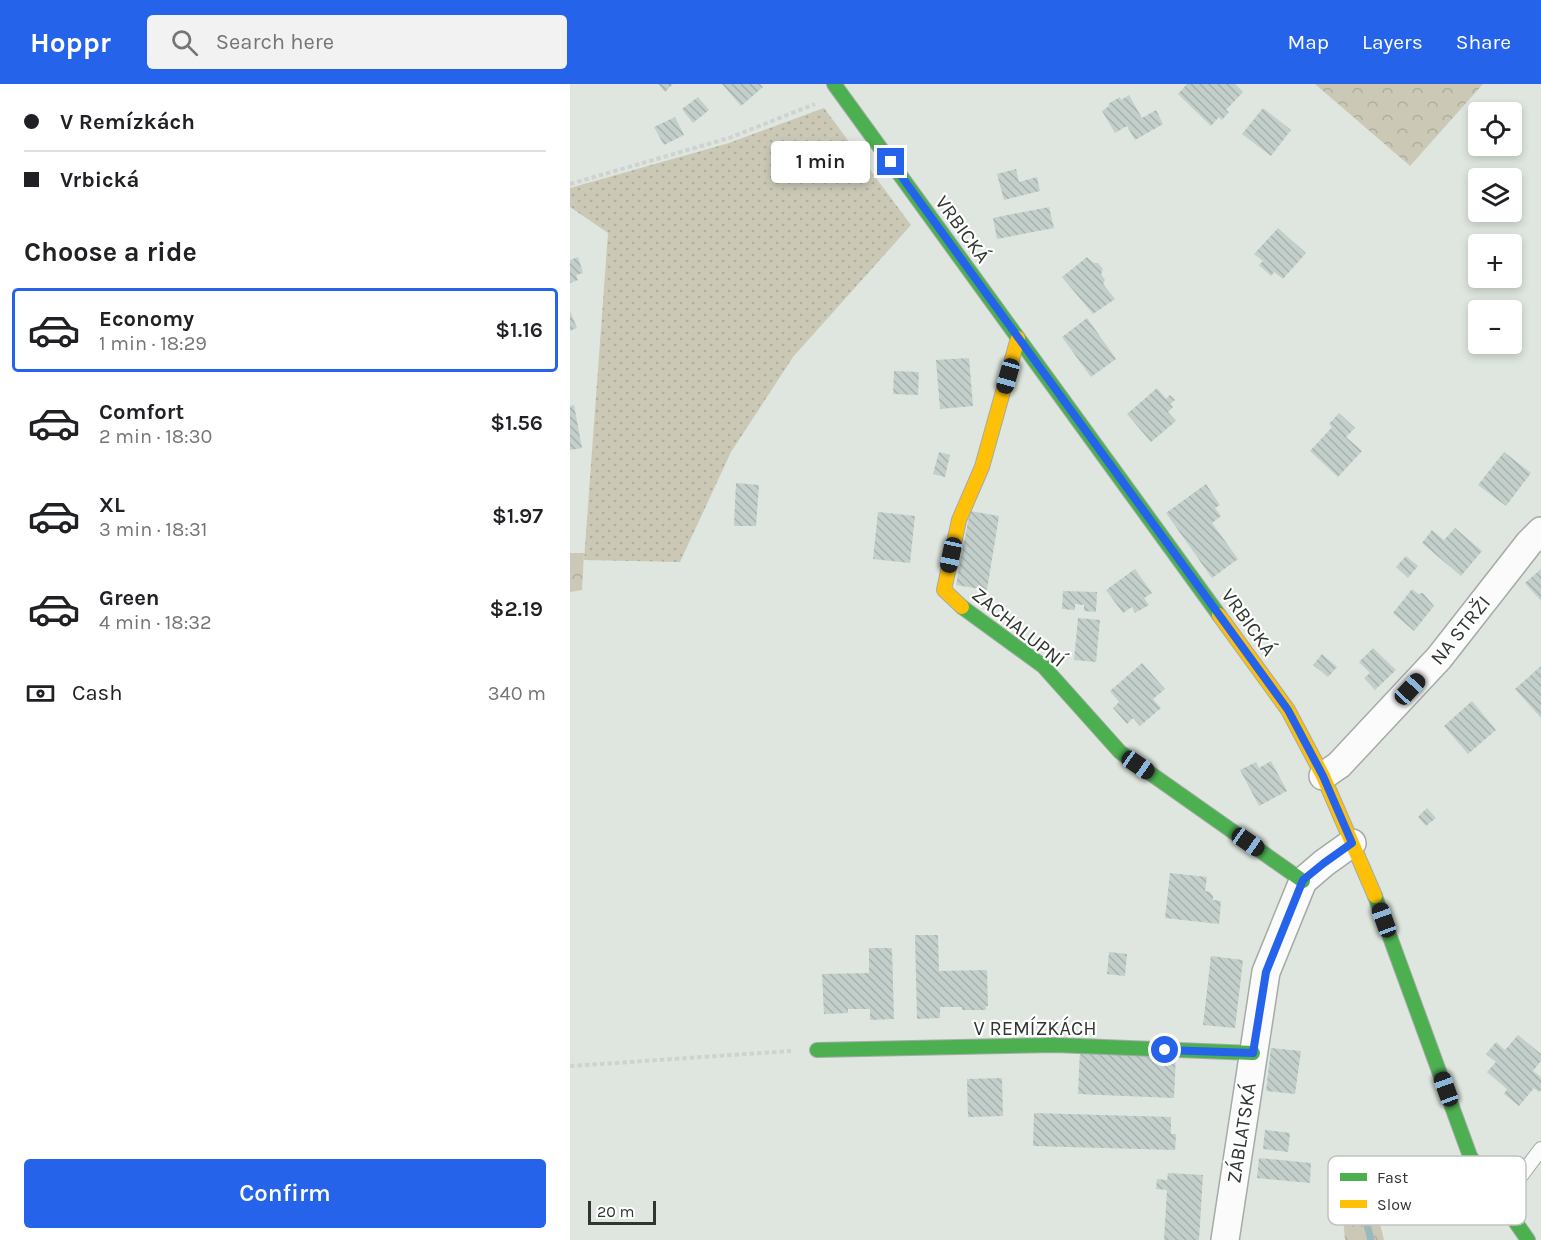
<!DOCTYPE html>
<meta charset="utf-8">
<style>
body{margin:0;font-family:Karla,sans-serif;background:#f2f2f2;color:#202124;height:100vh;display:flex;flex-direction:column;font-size:22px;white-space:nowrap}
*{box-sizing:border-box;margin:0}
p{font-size:20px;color:#757577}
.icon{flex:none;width:33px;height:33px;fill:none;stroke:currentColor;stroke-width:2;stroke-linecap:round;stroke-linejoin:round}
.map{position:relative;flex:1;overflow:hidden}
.panel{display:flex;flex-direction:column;background:#fff;width:570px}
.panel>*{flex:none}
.banner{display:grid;align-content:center;height:132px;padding:0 24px;background:#fff}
.fabs{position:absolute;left:898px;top:18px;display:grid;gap:12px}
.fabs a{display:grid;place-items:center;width:54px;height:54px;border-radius:6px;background:#fff;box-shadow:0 3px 9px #0003;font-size:30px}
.scale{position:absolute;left:18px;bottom:15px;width:68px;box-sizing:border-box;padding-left:6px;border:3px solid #2f3531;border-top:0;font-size:16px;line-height:21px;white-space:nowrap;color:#2f3531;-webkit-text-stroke:4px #fff;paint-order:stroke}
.end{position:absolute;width:27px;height:27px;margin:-14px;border:8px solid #2563eb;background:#fff;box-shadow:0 0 0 3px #fff}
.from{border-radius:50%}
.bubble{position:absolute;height:42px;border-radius:6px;background:#fff;box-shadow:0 3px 9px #0003;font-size:20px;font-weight:600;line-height:42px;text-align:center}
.car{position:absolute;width:18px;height:36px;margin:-18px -9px;border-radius:8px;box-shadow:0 0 4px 2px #0007;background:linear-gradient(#222 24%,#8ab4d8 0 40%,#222 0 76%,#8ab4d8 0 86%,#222 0)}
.banner b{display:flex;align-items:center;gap:21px;height:57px;font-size:22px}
.banner b+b{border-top:2px solid #e0e0e0}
.banner i{width:15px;height:15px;background:#202124}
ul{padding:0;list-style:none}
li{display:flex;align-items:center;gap:18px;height:84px;margin:0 12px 9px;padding:0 12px;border:3px solid transparent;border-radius:6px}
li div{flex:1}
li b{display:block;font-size:22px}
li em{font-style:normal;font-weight:600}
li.selected{border-color:#2563eb}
li>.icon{width:54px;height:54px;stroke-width:1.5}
h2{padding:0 24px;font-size:27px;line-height:72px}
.pay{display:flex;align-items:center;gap:15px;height:66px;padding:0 24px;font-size:22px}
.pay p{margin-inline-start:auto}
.action{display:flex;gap:12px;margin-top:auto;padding:12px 24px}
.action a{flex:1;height:69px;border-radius:6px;background:#2563eb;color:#fff;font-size:24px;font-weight:600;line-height:69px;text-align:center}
header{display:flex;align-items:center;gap:36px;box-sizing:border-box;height:84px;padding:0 30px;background:#2563eb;color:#fff}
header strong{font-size:28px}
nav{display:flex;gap:33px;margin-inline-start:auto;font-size:21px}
.search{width:420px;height:54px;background:#f2f2f2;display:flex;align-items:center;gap:15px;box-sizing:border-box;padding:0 21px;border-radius:6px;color:#757577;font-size:22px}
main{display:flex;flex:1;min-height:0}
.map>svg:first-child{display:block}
.grass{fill:url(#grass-dots)}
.forest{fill:url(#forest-crowns)}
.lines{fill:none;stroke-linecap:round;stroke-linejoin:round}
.stream{stroke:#99b8c0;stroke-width:7}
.building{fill:url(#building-back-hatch)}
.lane-casing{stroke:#a5aba6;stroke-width:16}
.street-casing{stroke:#a5aba6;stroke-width:30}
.fast-casing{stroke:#a5aba6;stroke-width:16}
.slow-casing{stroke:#a5aba6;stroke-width:16}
.path{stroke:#cfd2d0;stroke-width:4;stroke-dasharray:4.5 3;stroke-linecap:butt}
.lane{stroke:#fafbfa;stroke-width:14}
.street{stroke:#fafbfa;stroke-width:27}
.fast{stroke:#4caf50;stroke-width:14}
.slow{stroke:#ffc107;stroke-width:14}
.route{stroke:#2563eb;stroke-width:8}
.labels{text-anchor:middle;stroke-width:4.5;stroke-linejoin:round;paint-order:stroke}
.street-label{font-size:20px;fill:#2f3531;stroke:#fff}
.key{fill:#fff;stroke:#c1c2c1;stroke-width:1.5}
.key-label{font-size:16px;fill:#2f3531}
</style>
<header>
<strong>Hoppr</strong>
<div class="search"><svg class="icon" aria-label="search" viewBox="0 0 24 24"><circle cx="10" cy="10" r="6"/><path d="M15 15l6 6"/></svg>Search here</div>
<nav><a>Map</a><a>Layers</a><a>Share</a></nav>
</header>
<main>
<section class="panel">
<div class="banner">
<b><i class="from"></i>V Remízkách</b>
<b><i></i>Vrbická</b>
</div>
<h2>Choose a ride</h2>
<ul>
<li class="selected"><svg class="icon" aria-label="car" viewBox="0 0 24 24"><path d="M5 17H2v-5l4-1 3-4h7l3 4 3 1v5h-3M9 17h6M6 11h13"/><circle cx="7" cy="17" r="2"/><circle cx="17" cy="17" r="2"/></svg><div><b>Economy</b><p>1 min · 18:29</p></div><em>$1.16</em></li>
<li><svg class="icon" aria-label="car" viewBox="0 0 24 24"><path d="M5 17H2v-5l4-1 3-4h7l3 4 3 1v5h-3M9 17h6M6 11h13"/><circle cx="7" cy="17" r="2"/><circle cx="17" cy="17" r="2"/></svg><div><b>Comfort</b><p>2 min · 18:30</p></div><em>$1.56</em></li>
<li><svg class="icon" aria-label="car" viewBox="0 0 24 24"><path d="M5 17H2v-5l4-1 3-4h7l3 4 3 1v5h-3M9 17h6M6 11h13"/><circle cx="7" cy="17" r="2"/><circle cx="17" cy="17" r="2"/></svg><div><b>XL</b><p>3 min · 18:31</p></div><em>$1.97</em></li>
<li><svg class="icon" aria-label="car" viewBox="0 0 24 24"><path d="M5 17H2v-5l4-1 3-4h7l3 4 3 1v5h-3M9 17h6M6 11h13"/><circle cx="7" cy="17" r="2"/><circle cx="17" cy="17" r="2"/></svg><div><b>Green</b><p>4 min · 18:32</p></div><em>$2.19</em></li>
</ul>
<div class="pay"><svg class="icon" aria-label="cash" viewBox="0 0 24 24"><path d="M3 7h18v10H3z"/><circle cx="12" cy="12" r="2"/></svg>Cash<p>340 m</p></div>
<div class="action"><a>Confirm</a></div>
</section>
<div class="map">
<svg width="971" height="1156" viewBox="0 0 971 1156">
<defs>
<pattern id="grass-dots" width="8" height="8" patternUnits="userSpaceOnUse" patternTransform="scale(1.5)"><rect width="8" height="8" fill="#cbc9b6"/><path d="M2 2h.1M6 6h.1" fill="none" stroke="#afad9d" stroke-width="1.8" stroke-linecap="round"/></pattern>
<pattern id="forest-crowns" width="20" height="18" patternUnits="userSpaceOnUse" patternTransform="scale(1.5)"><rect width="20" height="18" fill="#cbc9b6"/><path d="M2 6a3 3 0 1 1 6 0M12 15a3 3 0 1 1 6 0" fill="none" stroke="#afad9d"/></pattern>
<pattern id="building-back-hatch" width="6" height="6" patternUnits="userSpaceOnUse" patternTransform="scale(1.5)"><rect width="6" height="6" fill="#c2cfcb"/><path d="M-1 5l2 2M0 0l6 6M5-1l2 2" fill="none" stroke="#a7b2af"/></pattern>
</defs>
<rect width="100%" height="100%" fill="#dee6df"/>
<polygon class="grass" points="254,24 341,141 223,273 161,368 110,478 14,476 38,149 0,123 0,104 159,59"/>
<g class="forest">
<polygon points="745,0 913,0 840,82"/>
<polygon points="0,469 14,469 12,506 0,508"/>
<polygon points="794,1074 814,1156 775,1156 768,1076"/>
</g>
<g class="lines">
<polyline class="stream" points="782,1084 801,1156"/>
</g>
<g class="building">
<polygon points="88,0 103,0 95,8"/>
<polygon points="152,0 190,0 193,3 171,22"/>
<polygon points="617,0 665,0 673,8 656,26 659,28 652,36 649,33 641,42 608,10"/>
<polygon points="559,11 572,34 586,26 593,40 565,56 557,42 545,49 532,27 539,22 538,20 550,13 551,16"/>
<polygon points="128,13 139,26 123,39 112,25"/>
<polygon points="693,24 721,46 701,72 672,50"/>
<polygon points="105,33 114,51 94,61 84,43"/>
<polygon points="446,85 449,98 467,93 470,107 434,116 427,90"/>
<polygon points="479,123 484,144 427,155 423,134"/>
<polygon points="708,144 736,169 713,195 704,188 701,192 689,181 693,177 684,170"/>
<polygon points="8,173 13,189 6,191 8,196 0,199 0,176"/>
<polygon points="517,173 524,179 528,179 533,185 531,190 535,196 533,200 545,215 523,230 492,193"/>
<polygon points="0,227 7,244 0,247"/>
<polygon points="517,234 546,275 521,293 492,253"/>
<polygon points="399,274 403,322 370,325 366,276"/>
<polygon points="324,287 349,288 348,311 323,310"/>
<polygon points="587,304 596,315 600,311 605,316 600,320 603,323 598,328 606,337 581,358 557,330"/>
<polygon points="4,321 12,364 0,366 0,322"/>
<polygon points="769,329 785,344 776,353 792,367 768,393 740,367 762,343 759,340"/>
<polygon points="369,368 380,371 375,393 363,390"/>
<polygon points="934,368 961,389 936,422 908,401"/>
<polygon points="166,399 189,401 186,442 164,442"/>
<polygon points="636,400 650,421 645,424 651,432 642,439 668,475 642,494 596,429"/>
<polygon points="400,427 429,432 417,506 386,501"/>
<polygon points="308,428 345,432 340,479 303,475"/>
<polygon points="885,444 912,467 891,492 852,459 862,446 874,456"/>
<polygon points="836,472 848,482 838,494 826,483"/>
<polygon points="565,485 582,509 574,514 579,521 565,529 562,523 553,529 536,506"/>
<polygon points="971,485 971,517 955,499"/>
<polygon points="842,505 848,510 853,509 864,522 844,547 823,529"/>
<polygon points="493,507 527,508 526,528 514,527 514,521 505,520 505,526 492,525"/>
<polygon points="508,534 530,536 526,578 504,576"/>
<polygon points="803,564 826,586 805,606 794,594 800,589 789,578"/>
<polygon points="752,570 767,583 758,593 743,581"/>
<polygon points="572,579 595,605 583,615 591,624 570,642 563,634 557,640 543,624 549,618 540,607"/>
<polygon points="971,582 971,634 945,605"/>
<polygon points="902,617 926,646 898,670 874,642"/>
<polygon points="701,677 717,707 689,722 670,686 686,678 689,684"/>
<polygon points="857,724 866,734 856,742 848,733"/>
<polygon points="600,789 637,793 635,807 640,808 643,812 643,816 651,817 649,840 595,834"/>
<polygon points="345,851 368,851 369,887 417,886 418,922 416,922 416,926 392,926 392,923 370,923 370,934 347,935"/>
<polygon points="299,864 322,864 324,935 300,936 300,925 278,925 278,929 254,930 252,890 299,889"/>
<polygon points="539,868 557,870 555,892 537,890"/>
<polygon points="641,872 673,876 665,944 633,941"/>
<polygon points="948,951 971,970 971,977 963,987 971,993 971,1006 969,1008 964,1004 949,1022 934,1010 937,1005 917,988 926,978 916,970 926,958 935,966"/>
<polygon points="701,964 731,967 725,1010 696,1007"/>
<polygon points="510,966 606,970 604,1014 508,1010"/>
<polygon points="432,994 433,1032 398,1033 397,995"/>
<polygon points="464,1029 601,1033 601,1050 606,1050 605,1066 463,1062"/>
<polygon points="695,1046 720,1049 718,1068 693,1065"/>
<polygon points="689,1074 741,1079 740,1099 687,1094"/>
<polygon points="598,1089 633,1091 629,1156 594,1156 597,1106 586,1105 587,1095 597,1096"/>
</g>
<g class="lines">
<g class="lane-casing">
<polyline id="lane" points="931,1118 971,1065"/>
</g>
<g class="street-casing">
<g id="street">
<polyline points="753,692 769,681 869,574 959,459 971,447"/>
<polyline points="655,1156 696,888 733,797 754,779 782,759"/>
</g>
</g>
<g class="fast-casing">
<g id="fast">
<polyline points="264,0 649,531"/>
<polyline points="392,523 473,582 550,668 733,797"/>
<polyline points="805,812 900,1072 958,1156"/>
<polyline points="247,966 485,961 683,969"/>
</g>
</g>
<g class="slow-casing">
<g id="slow">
<polyline points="392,523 374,506 389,436 412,383 448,254"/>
<polyline points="649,531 718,626 753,692 805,812"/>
</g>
</g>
<g class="path">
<polyline points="0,100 159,54 245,20"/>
<polyline points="0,982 221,967"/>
</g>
<use href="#lane" class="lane"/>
<use href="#street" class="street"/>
<use href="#fast" class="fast"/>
<use href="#slow" class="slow"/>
</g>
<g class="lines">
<polyline class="route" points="321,78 718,626 753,692 782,759 754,779 733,796 696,888 683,969 595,966"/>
</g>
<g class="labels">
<g class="street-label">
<text transform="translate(393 145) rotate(54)" y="7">VRBICKÁ</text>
<text transform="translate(679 538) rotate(54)" y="7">VRBICKÁ</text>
<text transform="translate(449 543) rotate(39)" y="7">ZACHALUPNÍ</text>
<text transform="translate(890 546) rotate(-51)" y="7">NA STRŽI</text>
<text x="465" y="951">V REMÍZKÁCH</text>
<text transform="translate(671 1049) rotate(-81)" y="7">ZÁBLATSKÁ</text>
</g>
</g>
<rect x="758" y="1072" width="198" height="69" rx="9" class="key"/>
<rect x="770" y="1089" width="27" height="8" fill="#4caf50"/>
<rect x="770" y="1116" width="27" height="8" fill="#ffc107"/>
<g class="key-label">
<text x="807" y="1099">Fast</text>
<text x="807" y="1126">Slow</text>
</g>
</svg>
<div class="fabs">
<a><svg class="icon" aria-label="locate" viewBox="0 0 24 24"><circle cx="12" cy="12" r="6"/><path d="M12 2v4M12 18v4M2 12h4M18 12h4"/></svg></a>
<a><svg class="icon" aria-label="layers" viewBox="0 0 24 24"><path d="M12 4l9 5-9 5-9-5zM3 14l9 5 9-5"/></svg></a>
<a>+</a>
<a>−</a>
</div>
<div class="scale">20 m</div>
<i class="end from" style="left:595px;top:966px"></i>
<i class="end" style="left:321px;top:78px"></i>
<div class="bubble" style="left:201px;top:57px;width:99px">1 min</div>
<i class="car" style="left:438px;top:292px;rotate:196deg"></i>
<i class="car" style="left:381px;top:471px;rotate:192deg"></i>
<i class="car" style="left:840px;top:605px;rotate:43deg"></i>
<i class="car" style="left:568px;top:681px;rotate:125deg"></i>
<i class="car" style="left:678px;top:758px;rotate:125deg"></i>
<i class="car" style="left:814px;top:836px;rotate:340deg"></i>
<i class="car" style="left:876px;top:1005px;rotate:340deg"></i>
</div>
</main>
